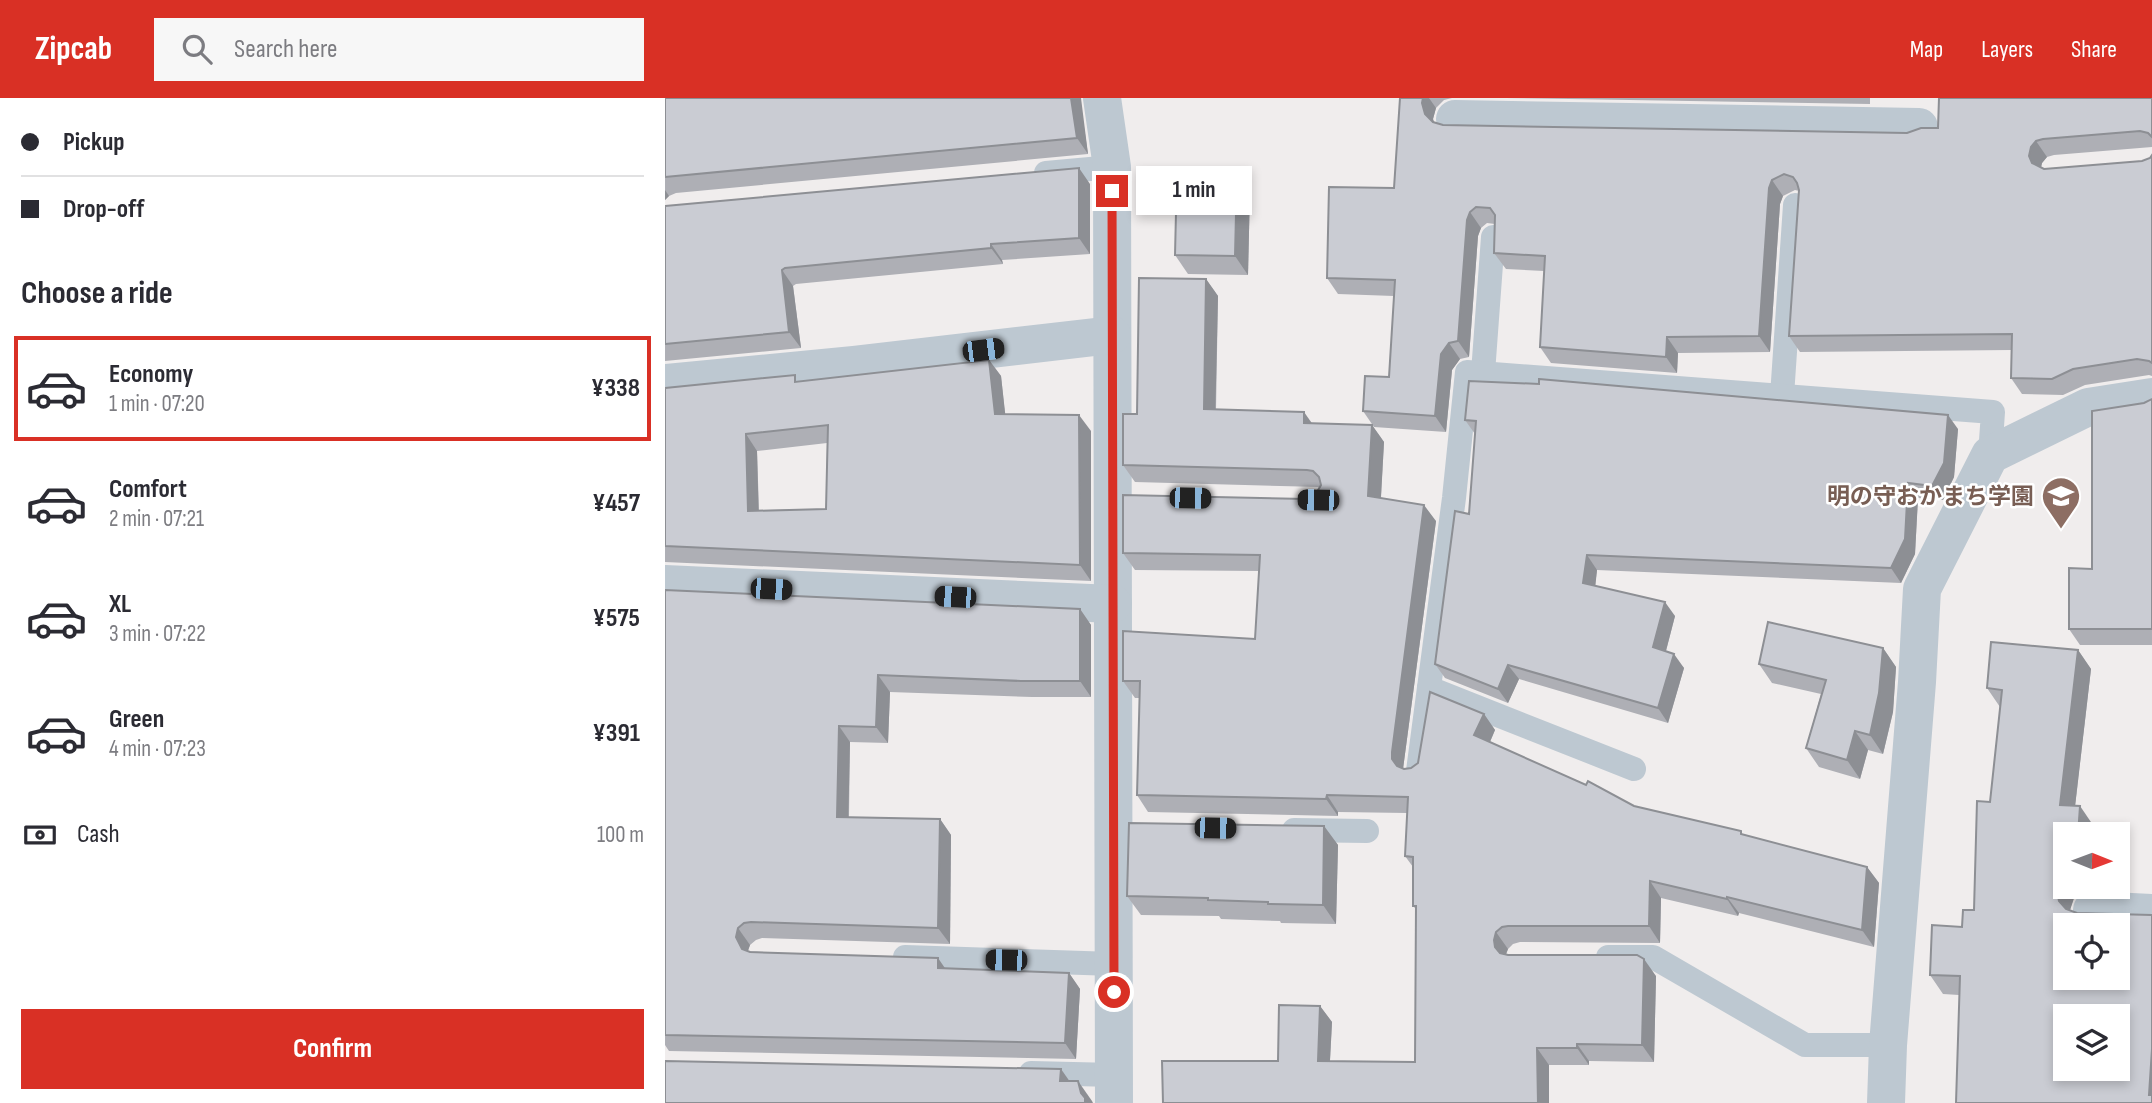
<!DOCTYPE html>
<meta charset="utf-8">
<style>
body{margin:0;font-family:"Sofia Sans Condensed","Noto Sans JP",sans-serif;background:#f7f7f7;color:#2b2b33;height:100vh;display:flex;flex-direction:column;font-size:26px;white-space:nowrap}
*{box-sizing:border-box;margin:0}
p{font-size:23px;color:#7c7c81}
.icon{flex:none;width:38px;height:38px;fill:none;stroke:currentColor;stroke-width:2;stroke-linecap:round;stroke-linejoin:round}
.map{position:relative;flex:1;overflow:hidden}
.side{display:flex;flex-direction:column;background:#fff;width:665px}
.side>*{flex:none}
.banner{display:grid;align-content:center;height:154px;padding:0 21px;background:#fff}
.needle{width:46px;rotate:91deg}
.buttons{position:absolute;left:1388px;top:724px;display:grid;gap:14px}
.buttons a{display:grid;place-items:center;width:77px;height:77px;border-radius:0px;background:#fff;box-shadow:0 4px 10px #0003;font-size:35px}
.end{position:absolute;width:32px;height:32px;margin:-16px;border:9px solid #d93025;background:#fff;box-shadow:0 0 0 4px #fff}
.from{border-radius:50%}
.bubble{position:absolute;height:49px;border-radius:0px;background:#fff;box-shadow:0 4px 10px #0003;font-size:23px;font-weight:700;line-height:49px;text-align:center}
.car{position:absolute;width:21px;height:42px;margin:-21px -10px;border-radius:9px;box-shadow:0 0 5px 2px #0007;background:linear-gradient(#222 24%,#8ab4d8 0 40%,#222 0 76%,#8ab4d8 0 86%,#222 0)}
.banner b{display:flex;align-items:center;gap:24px;height:66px;font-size:26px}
.banner b+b{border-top:2px solid #e1e1e2}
.banner i{width:18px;height:18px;background:#2b2b33}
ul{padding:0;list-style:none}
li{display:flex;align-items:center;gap:21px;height:105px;margin:0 14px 10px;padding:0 7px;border:4px solid transparent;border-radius:0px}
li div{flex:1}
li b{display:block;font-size:26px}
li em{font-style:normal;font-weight:700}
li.selected{border-color:#d93025}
li>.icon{width:63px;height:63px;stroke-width:1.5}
h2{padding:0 21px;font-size:32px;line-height:84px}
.pay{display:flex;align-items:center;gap:18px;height:77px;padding:0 21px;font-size:26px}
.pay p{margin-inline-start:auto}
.primary-button{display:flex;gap:14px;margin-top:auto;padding:14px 21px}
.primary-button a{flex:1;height:80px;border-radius:0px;background:#d93025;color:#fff;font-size:28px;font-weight:700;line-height:80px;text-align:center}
header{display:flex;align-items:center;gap:42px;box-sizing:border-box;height:98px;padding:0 35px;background:#d93025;color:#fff}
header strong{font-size:33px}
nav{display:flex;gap:38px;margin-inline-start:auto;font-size:24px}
.search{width:490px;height:63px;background:#f7f7f7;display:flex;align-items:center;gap:18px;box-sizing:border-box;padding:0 24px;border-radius:0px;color:#7c7c81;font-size:26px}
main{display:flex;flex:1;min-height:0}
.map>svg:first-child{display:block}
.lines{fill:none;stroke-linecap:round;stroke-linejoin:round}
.service{stroke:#bdc8d1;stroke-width:24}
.minor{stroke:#bdc8d1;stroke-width:38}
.wall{fill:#aeafb5;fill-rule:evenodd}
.shaded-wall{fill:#8d8f94}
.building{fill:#caccd3;stroke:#8d8f94;stroke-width:2;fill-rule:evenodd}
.route{stroke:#d93025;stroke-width:9}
.labels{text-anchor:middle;stroke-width:5;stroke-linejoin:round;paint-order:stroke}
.education-label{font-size:23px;font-weight:bold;fill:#785e54;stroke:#fff;text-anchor:end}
</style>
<header>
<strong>Zipcab</strong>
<div class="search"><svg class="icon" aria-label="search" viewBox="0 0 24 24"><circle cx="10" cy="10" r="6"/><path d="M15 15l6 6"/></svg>Search here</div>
<nav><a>Map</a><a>Layers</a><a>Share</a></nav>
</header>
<main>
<section class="side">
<div class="banner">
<b><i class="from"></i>Pickup</b>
<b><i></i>Drop-off</b>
</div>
<h2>Choose a ride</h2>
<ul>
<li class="selected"><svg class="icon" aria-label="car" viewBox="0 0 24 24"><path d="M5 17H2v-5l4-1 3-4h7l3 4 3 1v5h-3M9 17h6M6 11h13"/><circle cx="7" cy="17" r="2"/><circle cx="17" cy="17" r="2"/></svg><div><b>Economy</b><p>1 min · 07:20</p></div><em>¥338</em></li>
<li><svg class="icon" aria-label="car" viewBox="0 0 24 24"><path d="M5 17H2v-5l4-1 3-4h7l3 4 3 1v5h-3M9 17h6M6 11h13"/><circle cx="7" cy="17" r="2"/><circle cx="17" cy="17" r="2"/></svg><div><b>Comfort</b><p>2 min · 07:21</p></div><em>¥457</em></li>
<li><svg class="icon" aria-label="car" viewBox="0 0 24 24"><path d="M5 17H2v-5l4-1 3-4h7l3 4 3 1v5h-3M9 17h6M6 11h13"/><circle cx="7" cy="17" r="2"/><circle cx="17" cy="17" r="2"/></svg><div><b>XL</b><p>3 min · 07:22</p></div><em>¥575</em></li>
<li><svg class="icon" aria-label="car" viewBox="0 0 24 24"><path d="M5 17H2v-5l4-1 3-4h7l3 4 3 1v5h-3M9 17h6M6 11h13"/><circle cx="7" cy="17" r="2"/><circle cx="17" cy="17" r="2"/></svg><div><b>Green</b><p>4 min · 07:23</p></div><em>¥391</em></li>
</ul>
<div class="pay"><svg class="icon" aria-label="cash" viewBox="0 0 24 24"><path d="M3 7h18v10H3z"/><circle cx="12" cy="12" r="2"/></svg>Cash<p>100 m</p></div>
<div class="primary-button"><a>Confirm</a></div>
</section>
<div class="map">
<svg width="1487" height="1005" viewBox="0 0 1487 1005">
<rect width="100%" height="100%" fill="#f0eded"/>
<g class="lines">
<g class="service">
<polyline points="381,75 447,69"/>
<polyline points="818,275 828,139"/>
<polyline points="1117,298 1130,107"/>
<polyline points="764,590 969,671"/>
<polyline points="753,673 789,400 802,274 1328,314 1325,357"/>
<polyline points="629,732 702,733"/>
<polyline points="240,859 449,866"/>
<polyline points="943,859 988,859 1140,947 1223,947"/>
<polyline points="366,975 450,977"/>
</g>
<g class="minor">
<polyline points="437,0 447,69 449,1005"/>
<polyline points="790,21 1254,29"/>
<polyline points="0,285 189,267 447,237"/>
<polyline points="0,486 448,506"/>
<polyline points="1427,812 1487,815"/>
<polyline points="1221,1005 1223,947 1252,584 1257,491 1325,357 1423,309 1487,299"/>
</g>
</g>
<g class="wall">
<polygon points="0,0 415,2 423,56 11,95 4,98 0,102"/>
<polygon points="735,0 787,0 779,2 771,10 768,21 769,24 778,27 1242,35 1487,0 1487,49 1389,57 1382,59 1377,65 1376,69 1379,71 1477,63 1485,60 1487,57 1487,278 1484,277 1420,287 1398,297 1357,296 1346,280 1346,252 1135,254 1124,238 1134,93 1130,92 1118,98 1115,106 1105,254 1013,255 1012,275 886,265 875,249 879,173 841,171 829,155 830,126 822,125 816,130 813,138 804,259 795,261 787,272 781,334 709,329 698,313 724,279 729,198 673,196 662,180 729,90"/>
<polygon points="841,0 1205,0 1205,6"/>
<polygon points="572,73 585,92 583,177 523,176 510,157"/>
<polygon points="425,86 425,156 337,162 338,166 131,186 128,188 136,250 0,263 0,108"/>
<polygon points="541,181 553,198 551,312 647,325 707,327 719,344 716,400 771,423 738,671 746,670 819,616 830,632 825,644 969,708 1202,769 1214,785 1209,849 1074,815 1073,818 996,800 995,845 855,844 848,846 843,851 841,857 991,878 989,964 924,963 924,967 884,967 613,963 655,908 667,924 665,963 750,964 751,811 748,808 748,769 740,758 742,715 673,714 673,718 483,714 472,697 475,600 470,600 458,583 590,541 594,473 470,472 458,455 649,399 655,389 470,384 458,367 472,316"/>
<path d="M 324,262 L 336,278 L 340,316 L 426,333 L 426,483 L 0,464 L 0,290 L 134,284 ZM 162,345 L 161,411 L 94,412 L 92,353 Z"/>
<polygon points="1487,301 1487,547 1415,547 1404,531 1427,471 1479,305"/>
<polygon points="800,322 1293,331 1289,379 1278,402 1253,400 1250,456 1236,485 932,472 930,488 1010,518 1001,553 1019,570 1003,625 854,581 843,605 780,580 770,566 804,416 810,336"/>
<polygon points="0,492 415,511 426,527 426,599 367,599 225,594 223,645 185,644 184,719 275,721 286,737 285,846 97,840 91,842 85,847 83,853 280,870 404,875 415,891 411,961 4,953 0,947"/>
<polygon points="1218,550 1231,569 1228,614 1218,656 1203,652 1195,681 1154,669 1141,650 1156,596 1107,585 1094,566"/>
<polygon points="1413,552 1426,571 1410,708 1428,727 1400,737 1400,789 1424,789 1424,791 1416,793 1409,800 1405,812 1412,815 1294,897 1278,896 1265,877 1309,812 1325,704 1335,609 1322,590"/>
<polygon points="659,728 673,747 671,826 616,825 615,823 556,821 554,818 476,817 462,798"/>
</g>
<g class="shaded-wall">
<polygon points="406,0 416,0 423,56 412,40"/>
<polygon points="758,0 764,0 771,10 768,21 771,32 760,16 757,5"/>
<polygon points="1371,43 1382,59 1377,65 1375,74 1367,65 1364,58 1366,49"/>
<polygon points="414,70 425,86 425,156 414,140"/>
<polygon points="572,73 585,92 583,177 570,158"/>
<polygon points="1107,82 1118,98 1115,106 1105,254 1094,238 1104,90"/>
<polygon points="0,92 4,98 0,102"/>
<polygon points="805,114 816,130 813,138 804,259 793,243 802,122"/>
<polygon points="326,146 337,162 338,166 326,150"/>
<polygon points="117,172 128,188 136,250 124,234"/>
<polygon points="541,181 553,198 550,328 539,311"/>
<polygon points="1002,239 1013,255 1012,275 1001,259"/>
<polygon points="784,245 795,261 787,272 781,334 770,318 776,256"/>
<polygon points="324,262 336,278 342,332 330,316"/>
<polygon points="639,314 651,331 639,325"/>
<polygon points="414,317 426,333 426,483 415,467"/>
<polygon points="1283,317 1293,331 1289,379 1278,402 1267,388"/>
<polygon points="707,327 719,344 715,415 703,398"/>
<polygon points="81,336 92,353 94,429 83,413"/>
<polygon points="1243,385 1253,400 1250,456 1236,485 1226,470"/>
<polygon points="759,407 771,423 738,671 739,678 727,661 727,654"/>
<polygon points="922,457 932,472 929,500 918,485"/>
<polygon points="1000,504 1010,518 998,564 988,549"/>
<polygon points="415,511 426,527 426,599 415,583"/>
<polygon points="1218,550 1231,569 1228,614 1218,656 1205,637"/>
<polygon points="1413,552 1426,571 1408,726 1395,707"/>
<polygon points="1009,556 1019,570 1003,625 993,610"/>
<polygon points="843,567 854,581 843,605 833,591"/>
<polygon points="213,577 225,594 223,645 211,629"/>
<polygon points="819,616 830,632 821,653 809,637"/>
<polygon points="174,628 185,644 183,735 172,719"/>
<polygon points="1190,633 1203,652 1195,681 1182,662"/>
<polygon points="662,697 673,714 673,718 661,701"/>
<polygon points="1415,708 1428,727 1427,737 1413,737"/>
<polygon points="275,721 286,737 285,846 273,830"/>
<polygon points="659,728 673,747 671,826 658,807"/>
<polygon points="1202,769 1214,785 1209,849 1197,832"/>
<polygon points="1396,781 1400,787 1400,789 1402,789 1409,800 1405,812 1407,821 1394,803 1392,793"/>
<polygon points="985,783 996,800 995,845 984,828"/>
<polygon points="1062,799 1074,815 1073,818 1062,801"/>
<polygon points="73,830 85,847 82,855 77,851 71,839"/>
<polygon points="831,834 843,851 840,858 842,866 830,849 829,842"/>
<polygon points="273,860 284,876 273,870"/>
<polygon points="979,861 991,878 989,964 977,947"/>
<polygon points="404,875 415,891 411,961 400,945"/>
<polygon points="655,908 667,924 664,980 653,963"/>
<polygon points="912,946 924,963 924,967 912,950"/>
<polygon points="872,950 884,967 884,1005 873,1005"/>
<polygon points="1487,951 1487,1001 1484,997"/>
<polygon points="396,971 410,991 395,983"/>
<polygon points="413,983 427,1003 428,1005 420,1005 416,995"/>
</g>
<g class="building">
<polygon points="0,0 406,0 412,40 0,79"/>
<polygon points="735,0 758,0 757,5 760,16 768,24 778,27 1242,35 1256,30 1273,30 1274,0 1487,0 1487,39 1483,35 1475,33 1378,41 1371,43 1366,49 1364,58 1367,65 1379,71 1477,63 1485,60 1487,57 1487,265 1484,263 1472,261 1408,271 1387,281 1346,280 1347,236 1124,238 1134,92 1132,85 1128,79 1119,76 1107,82 1104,90 1094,238 1002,239 1001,259 875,249 880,158 829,155 830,117 825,110 811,109 805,114 802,122 793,243 784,245 776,256 770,318 698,313 700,278 724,279 730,182 662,180 664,89 729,90"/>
<polygon points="414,70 414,140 326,146 326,150 120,170 117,172 124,234 0,246 0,108"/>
<polygon points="512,72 572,73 570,158 510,157"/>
<polygon points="474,180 541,181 539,311 639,314 639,325 707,327 703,398 759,407 727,654 727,661 732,668 739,671 746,670 753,665 765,594 819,616 809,637 921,687 923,683 969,708 1076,733 1076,736 1202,769 1197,832 1062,799 1062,801 985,783 984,828 843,828 837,829 831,834 829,842 830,849 835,855 843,857 972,857 979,861 977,947 912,946 912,950 872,950 873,1005 498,1005 497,963 613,963 614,907 655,908 653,963 750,964 751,808 748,808 748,759 740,758 743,699 662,697 661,701 472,697 475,583 458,583 458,533 590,541 595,457 458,455 458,397 641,401 649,399 656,387 654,379 648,373 642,372 458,367 458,316 472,316"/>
<path d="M 324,262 L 330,316 L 414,317 L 415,467 L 0,448 L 0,290 L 130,277 L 130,284 ZM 163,327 L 161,411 L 83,413 L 81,336 Z"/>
<polygon points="874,281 1283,317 1279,365 1267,388 1243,385 1240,441 1226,470 922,457 918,485 1000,504 988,549 1009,556 993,610 843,567 833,591 770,566 790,413 804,416 811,323 800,322 804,283 874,286"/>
<polygon points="1487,301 1487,531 1404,531 1404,470 1427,471 1427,313 1479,305"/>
<polygon points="0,492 415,511 415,583 356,583 213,577 211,629 174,628 172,719 275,721 273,830 86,824 79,825 73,830 71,839 77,851 85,854 273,860 273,870 404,875 400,945 0,937"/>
<polygon points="1103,524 1218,550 1214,595 1205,637 1190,633 1182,662 1141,650 1161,582 1094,566"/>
<path d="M 1326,544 L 1413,552 L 1395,707 L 1415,708 L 1413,737 L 1400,737 L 1400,777 L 1396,781 L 1392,793 L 1394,803 L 1401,811 L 1412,815 L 1487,817 L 1487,951 L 1484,997 L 1487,997 L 1487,1005 L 1291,1005 L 1295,878 L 1265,877 L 1267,827 L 1297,829 L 1298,812 L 1309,812 L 1312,703 L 1325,704 L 1337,592 L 1322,590 ZM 1400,828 L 1452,828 L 1452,880 L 1400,880 ZM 1400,919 L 1452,919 L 1452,971 L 1400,971 Z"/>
<polygon points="464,725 659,728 658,807 603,806 603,804 543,802 543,800 462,798"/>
<polygon points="0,963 396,971 395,983 413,983 416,995 420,1000 420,1005 0,1005"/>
</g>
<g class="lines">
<polyline class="route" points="447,93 449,894"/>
</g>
<defs>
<g id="school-pin" transform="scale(2.0125)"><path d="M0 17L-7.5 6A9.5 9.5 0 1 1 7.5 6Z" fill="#8d6e63" stroke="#fff"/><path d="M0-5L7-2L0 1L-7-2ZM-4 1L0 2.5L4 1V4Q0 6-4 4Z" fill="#fff"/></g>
</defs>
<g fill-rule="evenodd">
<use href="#school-pin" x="1396" y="398"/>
</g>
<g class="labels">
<g class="education-label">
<text x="1369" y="406">明の守おかまち学園</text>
</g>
</g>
</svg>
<div class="buttons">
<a><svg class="needle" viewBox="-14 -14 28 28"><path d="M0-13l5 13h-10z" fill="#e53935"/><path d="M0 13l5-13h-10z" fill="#7c7c81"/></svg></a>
<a><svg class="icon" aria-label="locate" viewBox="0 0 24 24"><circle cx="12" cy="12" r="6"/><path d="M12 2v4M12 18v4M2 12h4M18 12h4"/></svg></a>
<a><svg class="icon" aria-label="layers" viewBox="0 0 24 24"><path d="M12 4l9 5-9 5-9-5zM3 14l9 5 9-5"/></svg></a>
</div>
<i class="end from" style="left:449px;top:894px"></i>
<i class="end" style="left:447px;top:93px"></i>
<div class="bubble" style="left:471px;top:68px;width:116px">1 min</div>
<i class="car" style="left:318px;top:252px;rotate:83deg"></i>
<i class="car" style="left:525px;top:400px;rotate:91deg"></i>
<i class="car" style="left:653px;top:402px;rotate:271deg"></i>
<i class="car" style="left:106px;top:491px;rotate:93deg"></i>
<i class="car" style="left:290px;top:499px;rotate:273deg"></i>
<i class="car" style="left:550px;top:730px;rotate:91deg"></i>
<i class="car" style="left:341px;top:862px;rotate:271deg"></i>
</div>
</main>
